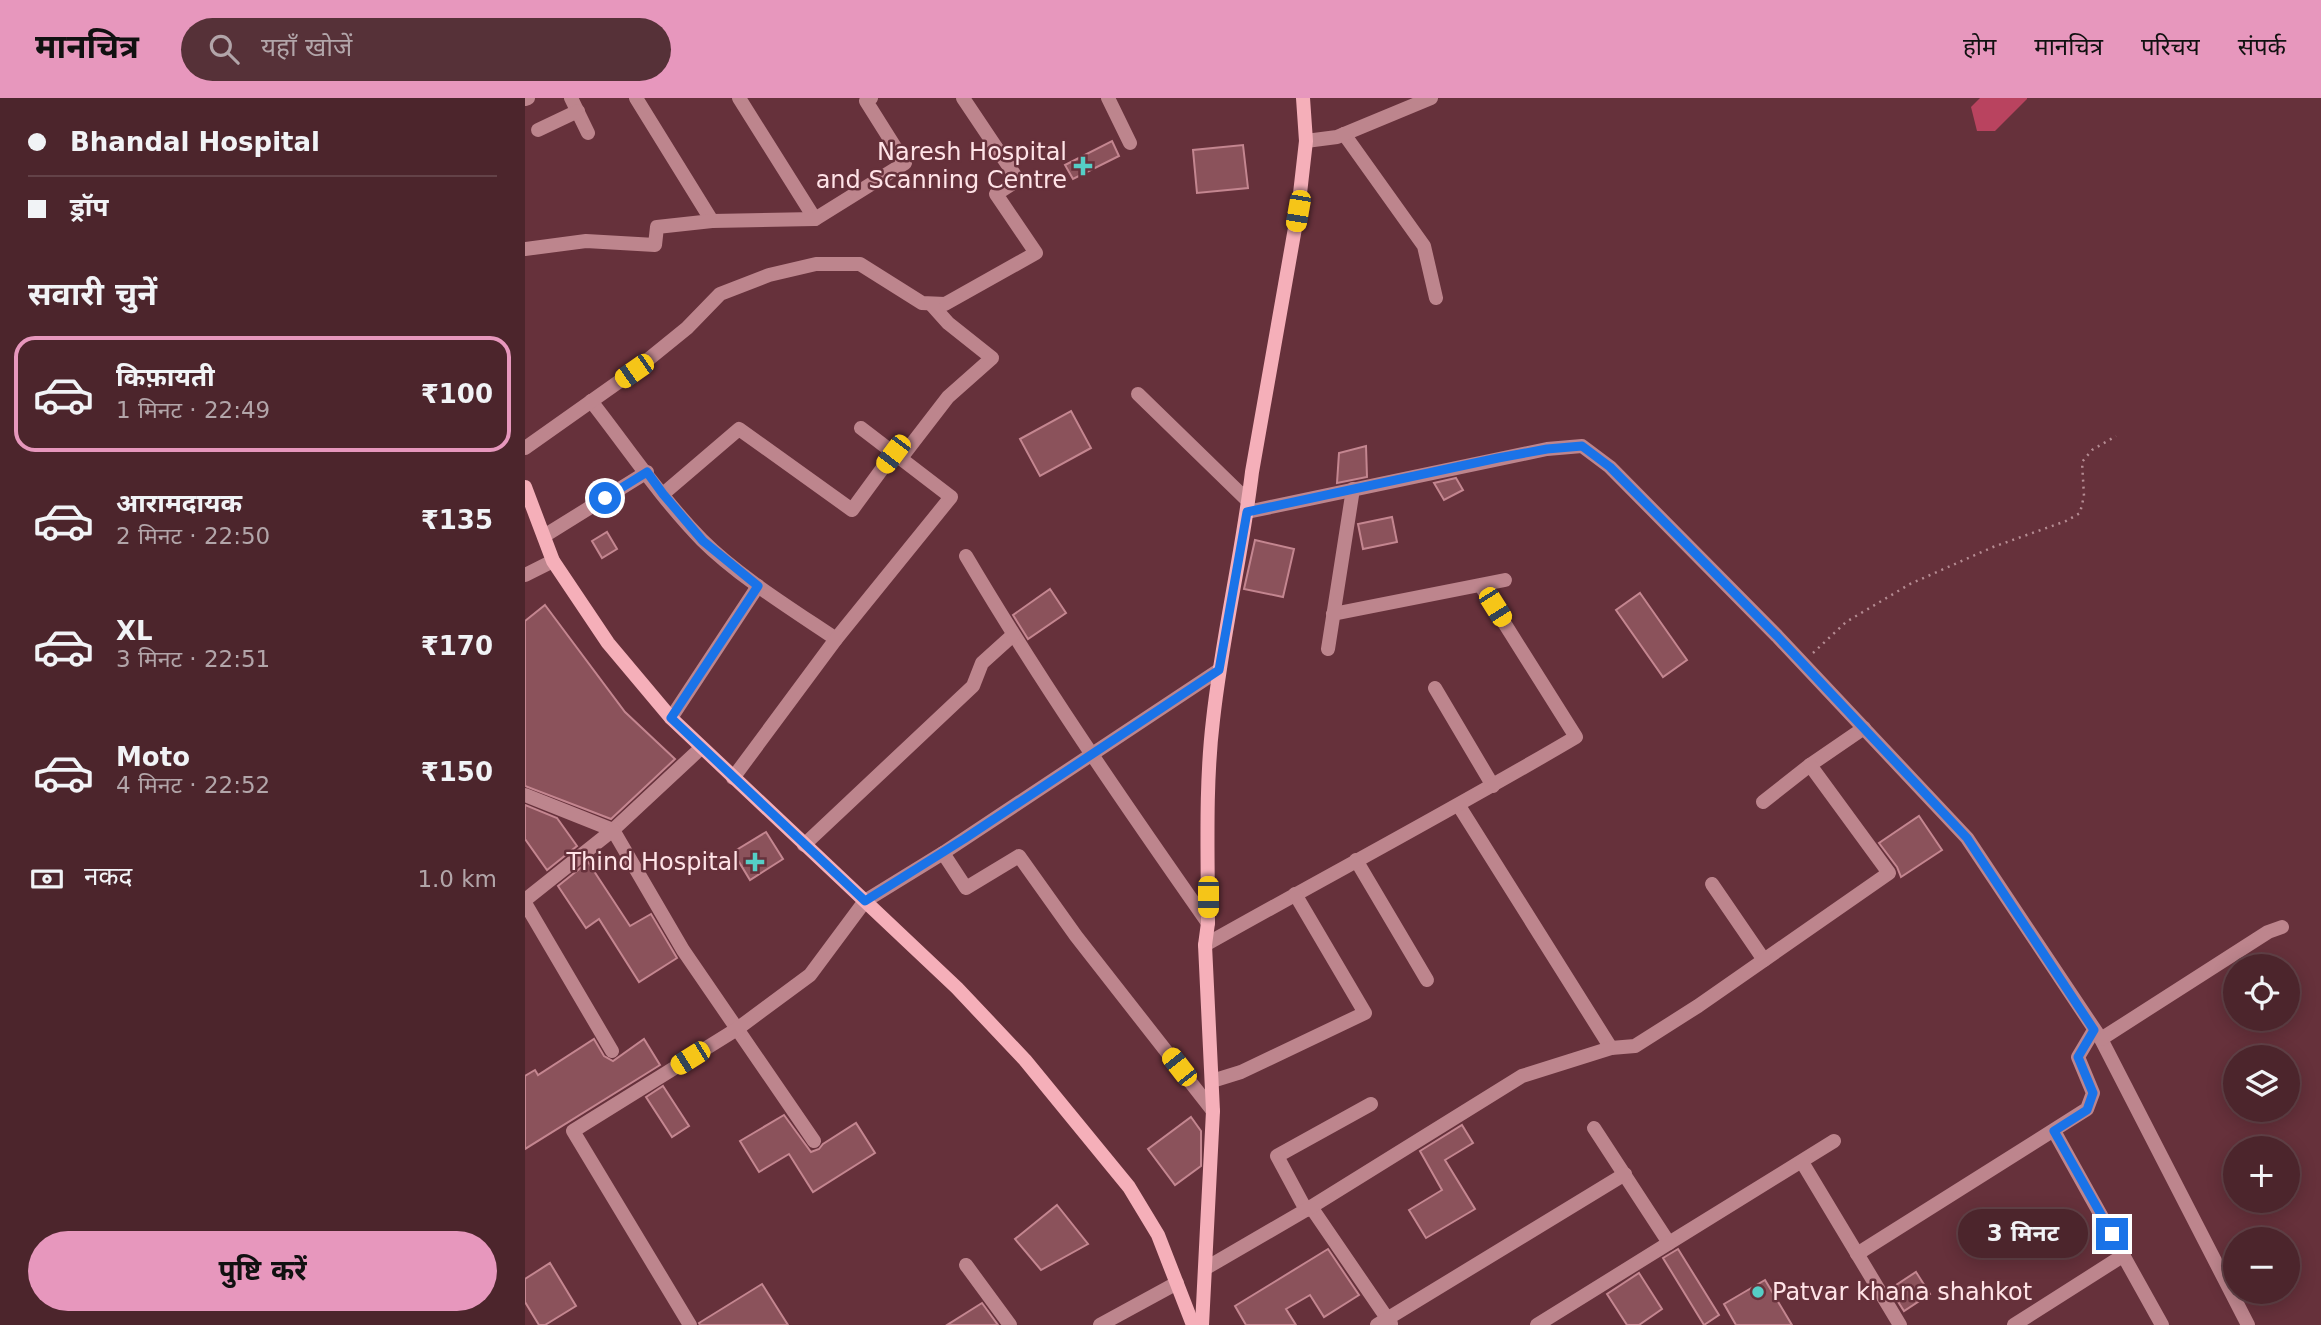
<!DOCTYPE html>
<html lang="hi">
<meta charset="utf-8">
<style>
body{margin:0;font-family:"DejaVu Sans","Noto Sans Devanagari",sans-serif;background:#563138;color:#f1f3f6;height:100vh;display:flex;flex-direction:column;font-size:26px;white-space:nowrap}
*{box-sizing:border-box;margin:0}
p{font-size:23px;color:#b2a5a9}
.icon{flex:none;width:38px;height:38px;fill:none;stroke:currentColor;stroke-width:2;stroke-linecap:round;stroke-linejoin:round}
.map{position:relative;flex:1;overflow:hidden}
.side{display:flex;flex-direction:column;background:#4c252c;width:525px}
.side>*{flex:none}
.top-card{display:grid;align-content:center;height:154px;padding:0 28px;background:#4c252c}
.tools{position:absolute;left:1698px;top:856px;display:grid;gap:14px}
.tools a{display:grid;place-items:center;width:77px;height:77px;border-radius:50%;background:#4c252c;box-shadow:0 4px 18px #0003,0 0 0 2px #634248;font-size:35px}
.end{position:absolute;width:32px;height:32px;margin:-16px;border:9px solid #1a73e8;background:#fff;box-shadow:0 0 0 4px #fff}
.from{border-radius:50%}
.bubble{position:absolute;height:49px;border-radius:24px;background:#4c252c;box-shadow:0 4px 18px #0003,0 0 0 2px #634248;font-size:23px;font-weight:700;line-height:49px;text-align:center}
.car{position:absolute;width:21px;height:42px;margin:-21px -10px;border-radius:9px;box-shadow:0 0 5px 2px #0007;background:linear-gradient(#f5c518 24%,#345 0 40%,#f5c518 0 76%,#345 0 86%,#f5c518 0)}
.top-card b{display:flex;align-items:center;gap:24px;height:66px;font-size:26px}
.top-card b+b{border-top:2px solid #634248}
.top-card i{width:18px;height:18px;background:#f1f3f6}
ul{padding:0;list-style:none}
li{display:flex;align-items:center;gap:21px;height:116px;margin:0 14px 10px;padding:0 14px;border:4px solid transparent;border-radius:21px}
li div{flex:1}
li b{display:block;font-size:26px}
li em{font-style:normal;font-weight:700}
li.selected{border-color:#e797bd}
li>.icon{width:63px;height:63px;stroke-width:1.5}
h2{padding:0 28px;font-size:32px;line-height:84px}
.pay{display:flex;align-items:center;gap:18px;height:77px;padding:0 28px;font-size:26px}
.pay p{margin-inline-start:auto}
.button{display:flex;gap:14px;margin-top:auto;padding:14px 28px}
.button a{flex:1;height:80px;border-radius:42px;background:#e797bd;color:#111;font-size:28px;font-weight:700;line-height:80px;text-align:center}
header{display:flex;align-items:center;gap:42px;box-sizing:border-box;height:98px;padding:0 35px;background:#e797bd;color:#111}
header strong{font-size:33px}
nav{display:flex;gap:38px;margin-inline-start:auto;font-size:24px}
.search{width:490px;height:63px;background:#563138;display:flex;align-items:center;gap:18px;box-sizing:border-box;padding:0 24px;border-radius:38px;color:#b2a5a9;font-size:26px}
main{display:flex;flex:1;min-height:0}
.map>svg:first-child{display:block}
.forest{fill:#b9435f}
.building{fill:#8b525b;stroke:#c48690;stroke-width:2}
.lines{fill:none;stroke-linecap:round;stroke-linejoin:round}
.path{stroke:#b58c93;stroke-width:2.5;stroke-dasharray:2 5;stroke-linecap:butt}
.street{stroke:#bd858d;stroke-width:14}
.secondary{stroke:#f5afb9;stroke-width:14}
.route{stroke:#1a73e8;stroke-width:9}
.poi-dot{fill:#55cec6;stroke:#66313b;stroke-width:2.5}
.labels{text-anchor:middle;stroke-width:5;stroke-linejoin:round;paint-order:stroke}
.poi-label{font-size:24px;fill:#ffe3e7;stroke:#66313b;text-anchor:end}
</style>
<header>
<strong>मानचित्र</strong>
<div class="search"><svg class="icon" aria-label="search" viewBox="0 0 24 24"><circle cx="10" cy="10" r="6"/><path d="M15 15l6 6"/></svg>यहाँ खोजें</div>
<nav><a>होम</a><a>मानचित्र</a><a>परिचय</a><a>संपर्क</a></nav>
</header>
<main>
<section class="side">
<div class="top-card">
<b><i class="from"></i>Bhandal Hospital</b>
<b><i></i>ड्रॉप</b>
</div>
<h2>सवारी चुनें</h2>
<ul>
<li class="selected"><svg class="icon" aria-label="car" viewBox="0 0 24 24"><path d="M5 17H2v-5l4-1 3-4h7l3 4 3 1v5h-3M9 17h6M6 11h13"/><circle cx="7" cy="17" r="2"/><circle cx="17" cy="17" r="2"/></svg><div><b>किफ़ायती</b><p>1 मिनट · 22:49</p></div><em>₹100</em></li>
<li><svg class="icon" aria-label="car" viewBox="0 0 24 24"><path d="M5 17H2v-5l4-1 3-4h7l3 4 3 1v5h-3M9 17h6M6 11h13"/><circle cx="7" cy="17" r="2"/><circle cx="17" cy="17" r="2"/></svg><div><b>आरामदायक</b><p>2 मिनट · 22:50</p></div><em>₹135</em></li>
<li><svg class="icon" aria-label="car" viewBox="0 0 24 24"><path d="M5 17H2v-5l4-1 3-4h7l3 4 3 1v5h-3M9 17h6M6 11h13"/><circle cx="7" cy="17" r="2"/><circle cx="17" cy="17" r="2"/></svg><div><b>XL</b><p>3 मिनट · 22:51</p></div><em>₹170</em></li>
<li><svg class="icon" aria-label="car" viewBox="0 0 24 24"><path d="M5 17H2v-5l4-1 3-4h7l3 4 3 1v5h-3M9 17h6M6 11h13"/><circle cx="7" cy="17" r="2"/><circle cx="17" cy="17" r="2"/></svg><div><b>Moto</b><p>4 मिनट · 22:52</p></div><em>₹150</em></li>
</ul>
<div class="pay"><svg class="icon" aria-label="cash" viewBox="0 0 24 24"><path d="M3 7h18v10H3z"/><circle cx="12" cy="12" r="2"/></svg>नकद<p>1.0 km</p></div>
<div class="button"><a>पुष्टि करें</a></div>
</section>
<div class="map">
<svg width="1796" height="1227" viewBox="0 0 1796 1227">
<rect width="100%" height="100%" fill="#66313b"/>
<polygon class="forest" points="1455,0 1502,0 1502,1 1470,33 1452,33 1446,9"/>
<g class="building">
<polygon points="587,43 594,58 548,81 540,67"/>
<polygon points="718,47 723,90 672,95 668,52"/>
<polygon points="546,313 566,350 515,378 495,341"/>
<polygon points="841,348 842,379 812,385 814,355"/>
<polygon points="931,380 938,392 919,402 909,385"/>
<polygon points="867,419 872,444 838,451 833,426"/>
<polygon points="82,434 92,451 77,460 67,443"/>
<polygon points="730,442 769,451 758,499 719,491"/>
<polygon points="525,491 541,515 503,541 488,517"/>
<polygon points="1115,495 1162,562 1138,579 1091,512"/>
<polygon points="20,507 100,614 150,661 86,721 0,688 0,523"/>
<polygon points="0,707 32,720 52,748 22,772 0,741"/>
<polygon points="1394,718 1417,752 1376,779 1372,769 1354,745"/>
<polygon points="241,734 258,761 225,782 208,754"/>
<polygon points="63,764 105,828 126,816 152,860 114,884 74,821 61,830 33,788"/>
<polygon points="69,941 79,958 88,963 119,941 135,967 0,1051 0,978 10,972 13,977"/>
<polygon points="138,988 164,1028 147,1039 121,999"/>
<polygon points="259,1017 286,1054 294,1051 298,1046 331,1025 350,1055 288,1094 264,1056 234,1074 215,1043"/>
<polygon points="666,1019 676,1033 676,1068 650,1087 623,1051"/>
<polygon points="937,1027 948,1045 920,1062 950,1111 901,1140 884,1112 917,1092 895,1053"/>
<polygon points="532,1107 563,1146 516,1172 490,1141"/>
<polygon points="803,1151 834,1197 799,1219 785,1197 761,1211 771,1227 721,1227 710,1208"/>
<polygon points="1153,1151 1194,1217 1179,1227 1138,1160"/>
<polygon points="25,1165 51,1208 20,1227 14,1227 0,1204 0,1181"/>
<polygon points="1391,1174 1405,1196 1379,1213 1365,1191"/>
<polygon points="1114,1175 1137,1211 1114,1227 1102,1227 1082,1196"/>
<polygon points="1240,1182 1267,1227 1211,1227 1199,1206"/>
<polygon points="237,1186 263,1227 175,1227 174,1225"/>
<polygon points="457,1205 473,1227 422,1227"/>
</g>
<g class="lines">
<polyline class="path" points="1288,555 1321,524 1385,486 1468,449 1541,423 1555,415 1559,398 1557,364 1567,352 1591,338"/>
<g class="street">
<polyline points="46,0 63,35"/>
<polyline points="111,0 187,123"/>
<polyline points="214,0 290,121"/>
<polyline points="583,0 605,45"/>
<polyline points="0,1 3,0"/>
<polyline points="13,32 53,13"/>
<polyline points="819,36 899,148 911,200"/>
<polyline points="781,43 812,39 906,0"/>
<polyline points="0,151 61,143 130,147 132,129 187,123 290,121 380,65 341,3 346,0"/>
<polyline points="613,296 723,403"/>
<path d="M 66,303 C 102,349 136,400 177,442 C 213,478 268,512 311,541"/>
<polyline points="0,350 109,273 162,230 195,196 244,177 291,166 335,166 397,205 420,206 511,155 471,96 493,82 438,0"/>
<polyline points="376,360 423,299 467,260 423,225 406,206"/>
<polyline points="138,396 214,331 327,412 368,356"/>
<polyline points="722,414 1022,351 1057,348 1085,369 1252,538 1442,740 1576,941 1723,1227"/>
<polyline points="19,438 122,374"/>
<path d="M 441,458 C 516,585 599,705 683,825"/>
<polyline points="0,477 28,463"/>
<polyline points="808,516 980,482"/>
<polyline points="803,551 828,391"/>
<polyline points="910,590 968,688"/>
<polyline points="146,620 233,488"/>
<polyline points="208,680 311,541 426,399 336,330"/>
<polyline points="0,697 88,732 176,650"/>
<polyline points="1238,704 1285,667 1339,630"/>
<polyline points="934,708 1086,950"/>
<polyline points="279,747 448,588 457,565 488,537"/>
<polyline points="418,755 441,790 494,758 551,838 688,1013"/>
<polyline points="831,762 902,882"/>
<polyline points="1187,786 1239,862"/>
<polyline points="0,802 88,732 158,852 289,1043"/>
<polyline points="0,805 87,953"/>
<path d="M 680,847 C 804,777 929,711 1051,639 L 956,488"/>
<polyline points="1576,941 1743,834 1757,829"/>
<polyline points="687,983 716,974 840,915 770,796"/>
<polyline points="1069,1030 1144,1145 1309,1043"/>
<polyline points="1529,1033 1637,1227"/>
<polyline points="1277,1064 1375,1227"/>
<polyline points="786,1109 866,1226"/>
<polyline points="781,1112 752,1058 846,1006"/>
<polyline points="1332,1156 1562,1011 1568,995 1553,959 1569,932"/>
<polyline points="441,1167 485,1227"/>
<polyline points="681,1170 786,1109 997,978 1086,950 1110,948 1173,908 1364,775 1285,667"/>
<polyline points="165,1227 48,1033 212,931 285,877 340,803 418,755 694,572"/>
<polyline points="575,1227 652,1185"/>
<polyline points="852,1227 1100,1076"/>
<polyline points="1012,1227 1144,1145"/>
<polyline points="1489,1227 1599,1157"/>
</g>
<g class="secondary">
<polyline points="0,389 28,463 83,545 146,620 432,890 500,962 604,1089 633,1137 668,1227"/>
<path d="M 677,1227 L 688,1013 L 680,847 L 683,825 C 683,758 680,689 688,622 C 697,539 717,457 727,374 L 773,113 L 781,43 L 778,0"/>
</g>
</g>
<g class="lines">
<polyline class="route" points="80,400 122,374 138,396 178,443 233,488 146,620 340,803 439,741 694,572 722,414 973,360 1022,351 1057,348 1085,369 1252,538 1442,740 1569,932 1553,959 1568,995 1562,1012 1529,1033 1587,1136"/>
</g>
<g class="poi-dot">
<path d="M554.5 57.5h7v7h7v7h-7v7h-7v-7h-7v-7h7z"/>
<path d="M226.5 753.5h7v7h7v7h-7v7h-7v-7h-7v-7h7z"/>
<circle cx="1233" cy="1194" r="7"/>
</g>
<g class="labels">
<g class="poi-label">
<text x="542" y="62">Naresh Hospital<tspan x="542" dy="28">and Scanning Centre</tspan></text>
<text x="214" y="772">Thind Hospital</text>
<text x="1247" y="1202" text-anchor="start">Patvar khana shahkot</text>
</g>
</g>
</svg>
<div class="tools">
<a><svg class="icon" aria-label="locate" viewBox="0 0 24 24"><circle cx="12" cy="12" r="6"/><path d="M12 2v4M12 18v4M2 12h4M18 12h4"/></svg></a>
<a><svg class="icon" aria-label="layers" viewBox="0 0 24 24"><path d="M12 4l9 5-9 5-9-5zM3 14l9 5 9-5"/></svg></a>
<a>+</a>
<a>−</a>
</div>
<i class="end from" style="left:80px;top:400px"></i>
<i class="end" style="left:1587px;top:1136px"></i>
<div class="bubble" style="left:1433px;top:1111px;width:130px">3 मिनट</div>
<i class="car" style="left:773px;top:113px;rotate:190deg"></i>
<i class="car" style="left:109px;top:273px;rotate:235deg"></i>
<i class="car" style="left:368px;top:356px;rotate:217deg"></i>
<i class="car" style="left:970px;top:509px;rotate:148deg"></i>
<i class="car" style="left:683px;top:799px;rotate:180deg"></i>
<i class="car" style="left:165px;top:960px;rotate:238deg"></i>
<i class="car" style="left:654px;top:969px;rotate:322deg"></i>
</div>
</main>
